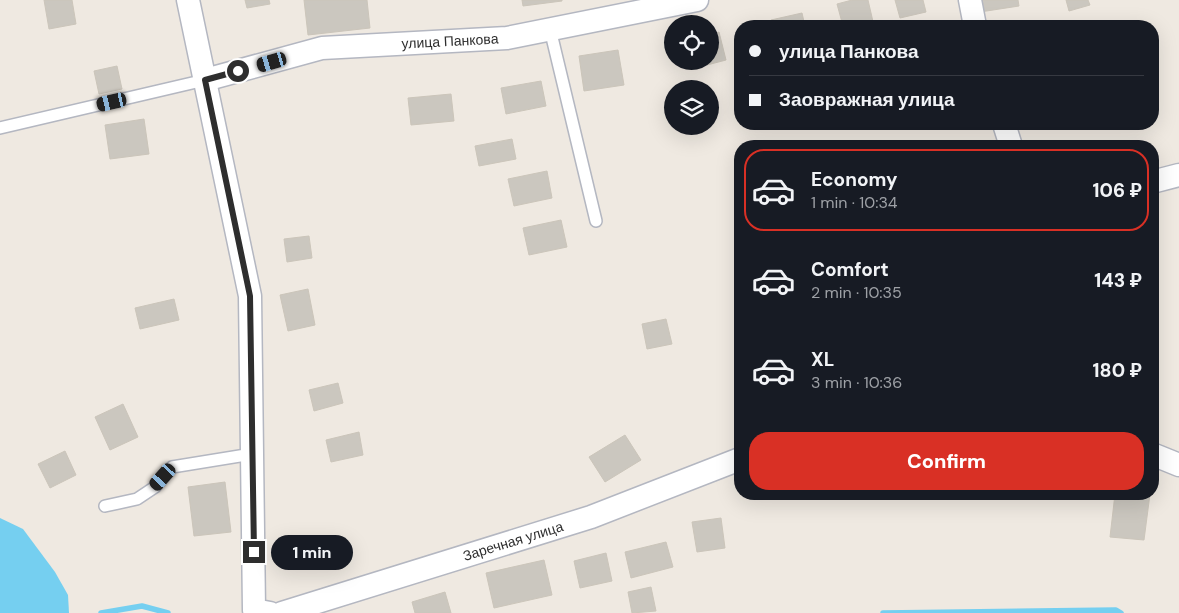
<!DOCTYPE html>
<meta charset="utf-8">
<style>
body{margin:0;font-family:"DM Sans",sans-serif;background:#242831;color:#f1f3f6;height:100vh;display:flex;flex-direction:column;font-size:19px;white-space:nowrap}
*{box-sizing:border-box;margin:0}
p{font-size:16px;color:#9ea1a6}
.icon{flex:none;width:28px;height:28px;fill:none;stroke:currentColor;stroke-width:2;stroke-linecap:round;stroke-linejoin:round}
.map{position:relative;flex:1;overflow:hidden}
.side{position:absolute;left:734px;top:140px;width:425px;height:360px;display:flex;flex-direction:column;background:#171b24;border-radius:20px;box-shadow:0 5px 20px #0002}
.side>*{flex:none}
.guide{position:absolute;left:734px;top:20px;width:425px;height:110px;border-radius:20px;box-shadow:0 5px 20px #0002;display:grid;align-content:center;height:110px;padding:0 15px;background:#171b24}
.controls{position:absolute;left:664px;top:15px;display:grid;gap:10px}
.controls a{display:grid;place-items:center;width:55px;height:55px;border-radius:50%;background:#171b24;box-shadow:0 5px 20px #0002;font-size:25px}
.end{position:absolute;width:22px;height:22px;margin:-11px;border:6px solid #2e2e2e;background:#fff;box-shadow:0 0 0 2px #fff}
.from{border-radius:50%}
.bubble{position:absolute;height:35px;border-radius:18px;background:#171b24;box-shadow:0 5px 20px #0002;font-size:16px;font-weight:800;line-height:35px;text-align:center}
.car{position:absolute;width:15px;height:30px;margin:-15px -8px;border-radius:6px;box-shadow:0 0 4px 1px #0007;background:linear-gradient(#222 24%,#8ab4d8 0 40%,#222 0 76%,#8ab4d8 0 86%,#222 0)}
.guide b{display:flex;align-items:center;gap:18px;height:48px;font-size:19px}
.guide b+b{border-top:1px solid #363941}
.guide i{width:12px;height:12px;background:#f1f3f6}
ul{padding:9px 0 0;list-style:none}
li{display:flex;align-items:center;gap:15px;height:82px;margin:0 10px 8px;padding:0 5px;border:2px solid transparent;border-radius:20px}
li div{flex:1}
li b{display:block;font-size:19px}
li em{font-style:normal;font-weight:800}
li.on{border-color:#d93025}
li>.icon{width:45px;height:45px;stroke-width:1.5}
.cta{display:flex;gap:10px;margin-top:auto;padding:10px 15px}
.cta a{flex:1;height:58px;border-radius:20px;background:#d93025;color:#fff;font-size:20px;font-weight:800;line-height:58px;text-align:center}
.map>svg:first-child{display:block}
.water{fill:#75cff0}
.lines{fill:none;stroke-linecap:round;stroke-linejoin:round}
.stream{stroke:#75cff0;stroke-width:5.5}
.building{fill:#cbc7bf;stroke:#cbc5ba}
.service-casing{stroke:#b4b7c1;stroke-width:14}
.minor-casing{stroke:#b4b7c1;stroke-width:25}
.service{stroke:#fff;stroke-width:11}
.minor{stroke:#fff;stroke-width:22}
.route{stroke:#2e2e2e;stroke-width:6}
.labels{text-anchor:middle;stroke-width:4.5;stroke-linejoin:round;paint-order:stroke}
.street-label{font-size:14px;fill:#2e2e2e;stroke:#fff}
</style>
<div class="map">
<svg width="1179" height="613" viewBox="0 0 1179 613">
<rect width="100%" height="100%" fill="#efe9e1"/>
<polygon class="water" points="0,518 23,529 55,572 68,595 69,613 0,613"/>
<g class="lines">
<g class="stream">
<polyline points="101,613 142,606 168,613"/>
<polyline points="883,613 1116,610 1121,613"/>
</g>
</g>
<g class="building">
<polygon points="44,0 72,0 76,24 49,29"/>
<polygon points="245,0 269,0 270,4 247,8"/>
<polygon points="304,0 367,0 370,28 308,35"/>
<polygon points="522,0 562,0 562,1 523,6"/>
<polygon points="852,0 868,0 874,26 843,26 837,4"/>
<polygon points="895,0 923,0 926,12 900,18"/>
<polygon points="978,0 1018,0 1019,6 980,12"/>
<polygon points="1066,0 1088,0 1090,5 1069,11"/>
<polygon points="802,13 805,26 773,26 771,20"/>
<polygon points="719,32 726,60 707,65 706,61 710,61 710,35"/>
<polygon points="618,50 624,85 584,91 579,56"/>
<polygon points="117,66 122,89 99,94 94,71"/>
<polygon points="541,81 546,106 506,114 501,88"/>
<polygon points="451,94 454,121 411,125 408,98"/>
<polygon points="144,119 149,154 110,159 105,125"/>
<polygon points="512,139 516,159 479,166 475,146"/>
<polygon points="547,171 552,198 514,206 508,179"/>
<polygon points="561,220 567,247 529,255 523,228"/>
<polygon points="309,236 312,258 287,262 284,239"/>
<polygon points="308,289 315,325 288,331 280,295"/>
<polygon points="174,299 179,320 140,329 135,308"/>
<polygon points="666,319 672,344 647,349 642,324"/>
<polygon points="338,383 343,403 314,411 309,390"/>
<polygon points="123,404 138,437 110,450 95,417"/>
<polygon points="359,432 363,455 331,462 326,440"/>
<polygon points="625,435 641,460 605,482 589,457"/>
<polygon points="65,451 76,475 50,488 38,464"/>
<polygon points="225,482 231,532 194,536 188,487"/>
<polygon points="1115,494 1150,494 1144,540 1110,537"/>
<polygon points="721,518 725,548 697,552 692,522"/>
<polygon points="666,542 673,567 631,578 625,552"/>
<polygon points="606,553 612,581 580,588 574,561"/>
<polygon points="544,560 552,595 494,608 486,573"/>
<polygon points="651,587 656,611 632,613 628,592"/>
<polygon points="445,592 451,613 415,613 412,602"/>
</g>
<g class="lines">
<g class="service-casing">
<g id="service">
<polyline points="550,29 596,221"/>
<polyline points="0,128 205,80"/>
<polyline points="105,506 137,499 155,487 172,467 252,454"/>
</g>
</g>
<g class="minor-casing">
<g id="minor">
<polyline points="188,0 250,296 254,610 270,613"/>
<polyline points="970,0 975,26"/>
<polyline points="205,80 322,48 507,38 697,0"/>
<polyline points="1004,124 1011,146"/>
<polyline points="1152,182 1179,175"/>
<polyline points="1152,454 1179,465"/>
<polyline points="282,613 591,517 740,459"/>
</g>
</g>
<use href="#service" class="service"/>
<use href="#minor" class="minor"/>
</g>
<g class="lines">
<polyline class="route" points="238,71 205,80 250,296 254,552"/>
</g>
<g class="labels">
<g class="street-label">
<text transform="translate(450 41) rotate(-3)" y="5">улица Панкова</text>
<text transform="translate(513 541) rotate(-17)" y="5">Заречная улица</text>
</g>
</g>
</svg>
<div class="controls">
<a><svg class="icon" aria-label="locate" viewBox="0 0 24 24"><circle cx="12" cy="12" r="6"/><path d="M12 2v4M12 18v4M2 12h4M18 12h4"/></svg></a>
<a><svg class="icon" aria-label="layers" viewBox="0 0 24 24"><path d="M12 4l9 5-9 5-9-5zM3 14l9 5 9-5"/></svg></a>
</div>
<i class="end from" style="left:238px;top:71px"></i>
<i class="end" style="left:254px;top:552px"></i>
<div class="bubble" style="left:271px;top:535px;width:82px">1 min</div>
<i class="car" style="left:272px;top:62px;rotate:254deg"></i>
<i class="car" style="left:112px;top:102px;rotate:257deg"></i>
<i class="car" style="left:163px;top:477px;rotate:222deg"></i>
<div class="guide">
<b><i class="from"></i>улица Панкова</b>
<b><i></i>Заовражная улица</b>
</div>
<section class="side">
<ul>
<li class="on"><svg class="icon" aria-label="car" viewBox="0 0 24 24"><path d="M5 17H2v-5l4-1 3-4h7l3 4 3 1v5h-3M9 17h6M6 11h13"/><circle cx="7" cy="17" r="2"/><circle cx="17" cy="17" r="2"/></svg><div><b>Economy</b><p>1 min · 10:34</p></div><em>106 ₽</em></li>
<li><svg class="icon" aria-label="car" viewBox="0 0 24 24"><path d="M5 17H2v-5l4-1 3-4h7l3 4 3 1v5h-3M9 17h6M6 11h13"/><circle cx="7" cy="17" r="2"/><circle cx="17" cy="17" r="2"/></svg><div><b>Comfort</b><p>2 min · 10:35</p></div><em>143 ₽</em></li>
<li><svg class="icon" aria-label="car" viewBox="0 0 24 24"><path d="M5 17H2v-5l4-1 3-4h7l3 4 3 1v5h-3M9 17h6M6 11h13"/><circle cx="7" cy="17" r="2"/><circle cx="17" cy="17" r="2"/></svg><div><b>XL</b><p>3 min · 10:36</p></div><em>180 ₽</em></li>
</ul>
<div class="cta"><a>Confirm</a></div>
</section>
</div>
